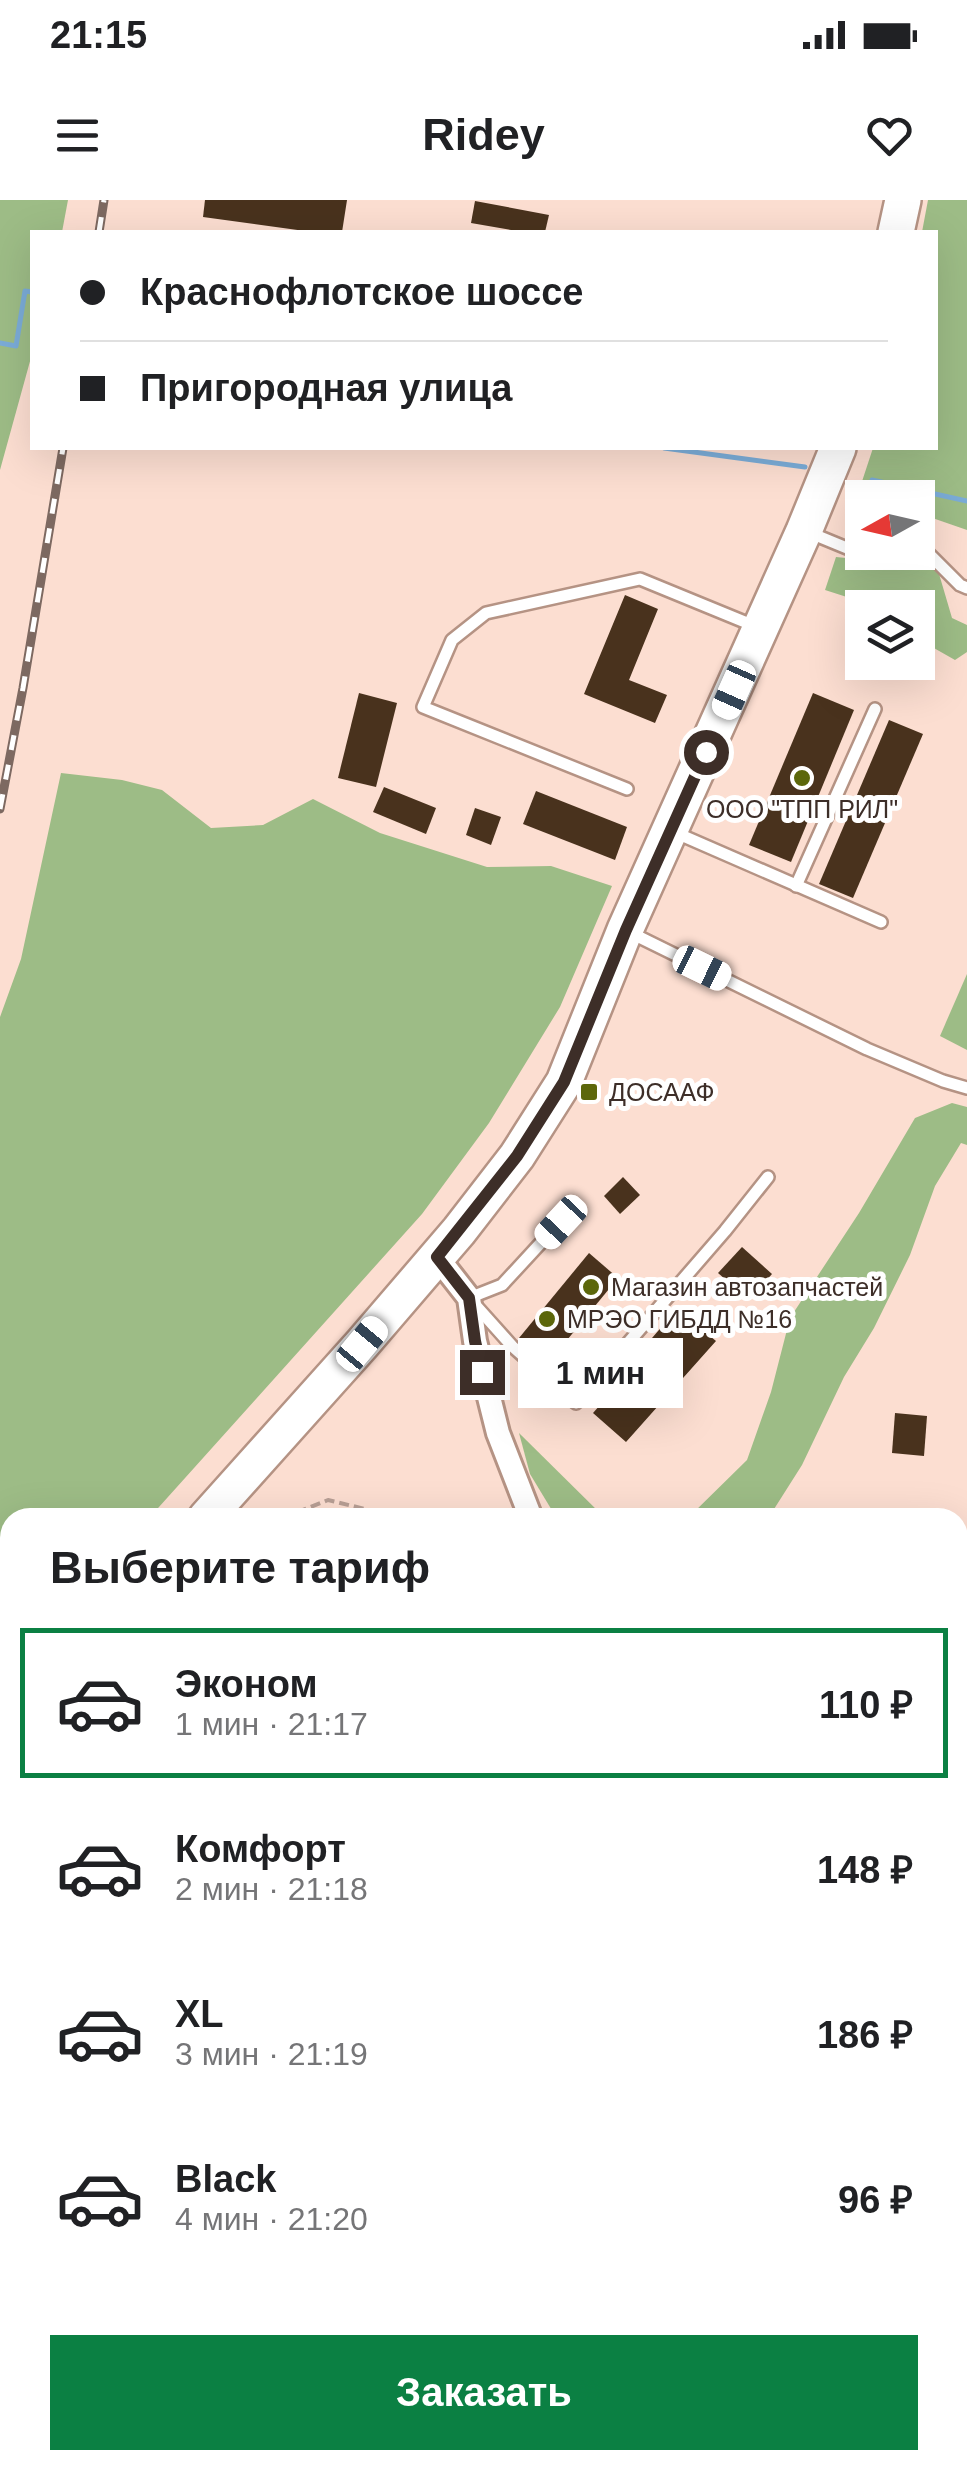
<!DOCTYPE html>
<html lang="ru">
<meta charset="utf-8">
<style>
body{margin:0;font-family:Helvetica,sans-serif;background:#f2f2f2;color:#202124;height:100vh;display:flex;flex-direction:column;font-size:38px;white-space:nowrap}
*{box-sizing:border-box;margin:0}
p{font-size:32px;color:#757577}
.icon{flex:none;width:55px;height:55px;fill:none;stroke:currentColor;stroke-width:2;stroke-linecap:round;stroke-linejoin:round}
.map{position:relative;flex:1;overflow:hidden}
.sheet{position:absolute;left:0px;top:1308px;width:968px;height:962px;display:flex;flex-direction:column;background:#fff;border-radius:30px 30px 0 0;box-shadow:0 10px 40px #0002}
.sheet>*{flex:none}
.banner{position:absolute;left:30px;top:30px;width:908px;height:220px;border-radius:0px;box-shadow:0 10px 40px #0002;display:grid;align-content:center;height:220px;padding:0 50px;background:#fff}
.needle{width:65px;rotate:262deg}
.controls{position:absolute;left:845px;top:280px;display:grid;gap:20px}
.controls a{display:grid;place-items:center;width:90px;height:90px;border-radius:0px;background:#fff;box-shadow:0 10px 40px #0002;font-size:50px}
.end{position:absolute;width:45px;height:45px;margin:-22px;border:12px solid #3d2e28;background:#fff;box-shadow:0 0 0 5px #fff}
.from{border-radius:50%}
.bubble{position:absolute;height:70px;border-radius:0px;background:#fff;box-shadow:0 10px 40px #0002;font-size:32px;font-weight:700;line-height:70px;text-align:center}
.car{position:absolute;width:30px;height:60px;margin:-30px -15px;border-radius:12px;box-shadow:0 0 8px 2px #0007;background:linear-gradient(#fff 24%,#345 0 40%,#fff 0 76%,#345 0 86%,#fff 0)}
.banner b{display:flex;align-items:center;gap:35px;height:95px;font-size:38px}
.banner b+b{border-top:2px solid #e0e0e0}
.banner i{width:25px;height:25px;background:#202124}
ul{padding:0;list-style:none}
li{display:flex;align-items:center;gap:30px;height:150px;margin:0 20px 15px;padding:0 30px;border:5px solid transparent;border-radius:0px}
li div{flex:1}
li b{display:block;font-size:38px}
li em{font-style:normal;font-weight:700}
li.selected{border-color:#0b8043}
li>.icon{width:90px;height:90px;stroke-width:1.5}
h2{padding:0 50px;font-size:45px;line-height:120px}
.primary-button{display:flex;gap:20px;margin-top:auto;padding:20px 50px}
.primary-button a{flex:1;height:115px;border-radius:0px;background:#0b8043;color:#fff;font-size:40px;font-weight:700;line-height:115px;text-align:center}
.status{display:flex;justify-content:space-between;align-items:center;height:70px;padding:0 50px;background:#fff;direction:ltr}
.status svg{height:28px;fill:currentColor}
header{display:flex;justify-content:space-between;align-items:center;height:130px;padding:0 50px;background:#fff;font-size:45px;font-weight:700}
.map>svg:first-child{display:block}
.forest{fill:#9dbc86}
.water{fill:#7bacd7}
.lines{fill:none;stroke-linecap:round;stroke-linejoin:round}
.stream{stroke:#7bacd7;stroke-width:5}
.building{fill:#49321d}
.service-casing{stroke:#b59384;stroke-width:16}
.minor-casing{stroke:#b59384;stroke-width:28}
.primary-casing{stroke:#b59384;stroke-width:40}
.path{stroke:#b89f95;stroke-width:4;stroke-dasharray:10 5;stroke-linecap:butt}
.service{stroke:#fff;stroke-width:11}
.minor{stroke:#fff;stroke-width:22}
.primary{stroke:#fff;stroke-width:35}
.rail-casing{stroke:#7d6961;stroke-width:9}
.rail{stroke:#fff;stroke-width:5;stroke-dasharray:15;stroke-linecap:butt}
.route{stroke:#3d2e28;stroke-width:12}
.poi-dot{fill:#5c670b;stroke:#fff;stroke-width:4}
.labels{text-anchor:middle;stroke-width:10;stroke-linejoin:round;paint-order:stroke}
.poi-label{font-size:25px;fill:#3d2e28;stroke:#fff;text-anchor:start}
</style>
<div class="status"><b>21:15</b><svg viewBox="0 0 49 12"><path d="M0 12V9h3v3zM5 12V6h3v6zM10 12V3h3v9zM15 12V0h3v12zM26 1h20v11H26zM47 4h2v5h-2z"/></svg></div>
<header><svg class="icon" aria-label="menu" viewBox="0 0 24 24"><path d="M4 6h16M4 12h16M4 18h16"/></svg>Ridey<svg class="icon" aria-label="heart" viewBox="0 0 24 24"><path d="M12 20l-8-8c-3-5 5-10 8-4 3-6 11-1 8 4z"/></svg></header>
<div class="map">
<svg width="967" height="2268" viewBox="0 0 967 2268">
<rect width="100%" height="100%" fill="#fcded1"/>
<g class="forest">
<polygon points="0,0 68,0 62,32 32,32 32,154 0,270"/>
<polygon points="928,0 967,0 967,330 918,313 918,298 862,298 857,327 847,327 873,248 935,248 935,32 922,32"/>
<polygon points="836,357 937,367 952,418 967,425 967,452 955,460 918,439 918,408 878,407 825,390"/>
<polygon points="61,573 122,580 162,590 211,628 263,625 313,599 380,633 487,667 551,666 612,686 560,807 489,923 422,1014 150,1317 10,1318 10,1476 0,1488 0,817 21,759"/>
<polygon points="967,774 967,850 940,836"/>
<polygon points="952,903 967,907 967,945 961,943 935,986 910,1055 874,1128 844,1177 802,1265 769,1317 689,1317 747,1260 771,1192 790,1118 859,1013 915,918"/>
<polygon points="519,1233 604,1317 556,1317 530,1274"/>
<polygon points="958,1510 967,1512 967,1734 958,1772"/>
<polygon points="0,1591 10,1606 10,2033 0,2035"/>
<path d="M 298,2260 L 654,2260 L 654,2268 L 404,2268 C 379,2253 342,2268 313,2268 C 307,2267 303,2263 298,2260 Z"/>
</g>
<g class="water">
<polygon points="958,1962 967,1974 967,2061 958,2061"/>
<polygon points="110,2260 241,2260 262,2268 116,2268"/>
</g>
<g class="lines">
<g class="stream">
<polyline points="0,143 16,146 25,91 32,92"/>
<polyline points="664,248 805,267"/>
<polyline points="872,280 967,301"/>
<polyline points="0,1699 10,1713"/>
</g>
</g>
<g class="building">
<polygon points="205,0 347,0 342,32 312,32 203,17"/>
<polygon points="475,1 549,15 545,32 523,32 471,23"/>
<polygon points="625,395 658,409 629,480 667,495 655,523 584,494"/>
<polygon points="359,493 397,503 376,587 338,578"/>
<polygon points="813,493 854,510 791,662 749,645"/>
<polygon points="889,520 923,534 853,698 819,684"/>
<polygon points="384,587 436,608 426,634 373,612"/>
<polygon points="536,591 627,627 615,660 523,624"/>
<polygon points="475,608 501,617 491,645 466,635"/>
<polygon points="623,977 640,995 620,1014 604,996"/>
<polygon points="742,1047 772,1074 749,1100 718,1073"/>
<polygon points="589,1053 618,1078 549,1162 519,1138"/>
<polygon points="677,1109 716,1141 626,1242 593,1213 631,1170 627,1167"/>
<polygon points="895,1213 927,1216 924,1256 892,1253"/>
</g>
<g class="lines">
<g class="service-casing">
<g id="service">
<polyline points="808,332 859,353 929,354 960,385 967,388"/>
<polyline points="627,589 423,507 452,440 486,413 640,379 757,427"/>
<polyline points="674,632 881,722"/>
<polyline points="796,686 875,509"/>
<polyline points="629,732 867,849 943,881 967,888"/>
<polyline points="561,1021 502,1085 469,1098 512,1146 576,1203 725,1031 768,977"/>
<polyline points="729,2260 730,2268"/>
</g>
</g>
<g class="minor-casing">
<g id="minor">
<polyline points="437,1057 469,1098 475,1141 498,1233 531,1318"/>
<polyline points="958,1489 967,1491"/>
<polyline points="958,1810 967,1790"/>
<polyline points="958,1888 967,1891"/>
</g>
</g>
<g class="primary-casing">
<g id="primary">
<polyline points="896,32 903,0"/>
<polyline points="206,1318 362,1144 459,1031 517,956 564,882 625,730 804,331 838,248"/>
<polyline points="0,1547 10,1535"/>
</g>
</g>
<g class="path">
<polyline points="283,1318 328,1300 373,1311 381,1318"/>
<polyline points="0,1738 10,1747"/>
<polyline points="0,2072 10,2045"/>
<polyline points="0,2073 10,2160"/>
<polyline points="23,2260 24,2268"/>
</g>
<use href="#service" class="service"/>
<use href="#minor" class="minor"/>
<use href="#primary" class="primary"/>
<g class="rail-casing">
<g id="rail">
<polyline points="99,32 104,0"/>
<polyline points="0,609 23,488 63,248"/>
</g>
</g>
<use href="#rail" class="rail"/>
</g>
<g class="lines">
<polyline class="route" points="482,1172 475,1141 469,1098 437,1057 517,956 564,882 626,730 706,552"/>
</g>
<g class="poi-dot">
<circle cx="802" cy="578" r="10"/>
<rect x="579" y="882" width="20" height="20" rx="5"/>
<circle cx="591" cy="1087" r="10"/>
<circle cx="547" cy="1119" r="10"/>
</g>
<g class="labels">
<g class="poi-label">
<text x="802" y="618" text-anchor="middle">ООО "ТПП РИЛ"</text>
<text x="609" y="901">ДОСААФ</text>
<text x="611" y="1096">Магазин автозапчастей</text>
<text x="567" y="1128">МРЭО ГИБДД №16</text>
</g>
</g>
</svg>
<div class="controls">
<a><svg class="needle" viewBox="-14 -14 28 28"><path d="M0-13l5 13h-10z" fill="#e53935"/><path d="M0 13l5-13h-10z" fill="#757577"/></svg></a>
<a><svg class="icon" aria-label="layers" viewBox="0 0 24 24"><path d="M12 4l9 5-9 5-9-5zM3 14l9 5 9-5"/></svg></a>
</div>
<i class="end from" style="left:706px;top:552px"></i>
<i class="end" style="left:482px;top:1172px"></i>
<div class="bubble" style="left:518px;top:1138px;width:165px">1 мин</div>
<i class="car" style="left:734px;top:490px;rotate:204deg"></i>
<i class="car" style="left:702px;top:768px;rotate:116deg"></i>
<i class="car" style="left:561px;top:1022px;rotate:223deg"></i>
<i class="car" style="left:362px;top:1144px;rotate:40deg"></i>
<div class="banner">
<b><i class="from"></i>Краснофлотское шоссе</b>
<b><i></i>Пригородная улица</b>
</div>
<section class="sheet">
<h2>Выберите тариф</h2>
<ul>
<li class="selected"><svg class="icon" aria-label="car" viewBox="0 0 24 24"><path d="M5 17H2v-5l4-1 3-4h7l3 4 3 1v5h-3M9 17h6M6 11h13"/><circle cx="7" cy="17" r="2"/><circle cx="17" cy="17" r="2"/></svg><div><b>Эконом</b><p>1 мин · 21:17</p></div><em>110 ₽</em></li>
<li><svg class="icon" aria-label="car" viewBox="0 0 24 24"><path d="M5 17H2v-5l4-1 3-4h7l3 4 3 1v5h-3M9 17h6M6 11h13"/><circle cx="7" cy="17" r="2"/><circle cx="17" cy="17" r="2"/></svg><div><b>Комфорт</b><p>2 мин · 21:18</p></div><em>148 ₽</em></li>
<li><svg class="icon" aria-label="car" viewBox="0 0 24 24"><path d="M5 17H2v-5l4-1 3-4h7l3 4 3 1v5h-3M9 17h6M6 11h13"/><circle cx="7" cy="17" r="2"/><circle cx="17" cy="17" r="2"/></svg><div><b>XL</b><p>3 мин · 21:19</p></div><em>186 ₽</em></li>
<li><svg class="icon" aria-label="car" viewBox="0 0 24 24"><path d="M5 17H2v-5l4-1 3-4h7l3 4 3 1v5h-3M9 17h6M6 11h13"/><circle cx="7" cy="17" r="2"/><circle cx="17" cy="17" r="2"/></svg><div><b>Black</b><p>4 мин · 21:20</p></div><em>96 ₽</em></li>
</ul>
<div class="primary-button"><a>Заказать</a></div>
</section>
</div>
